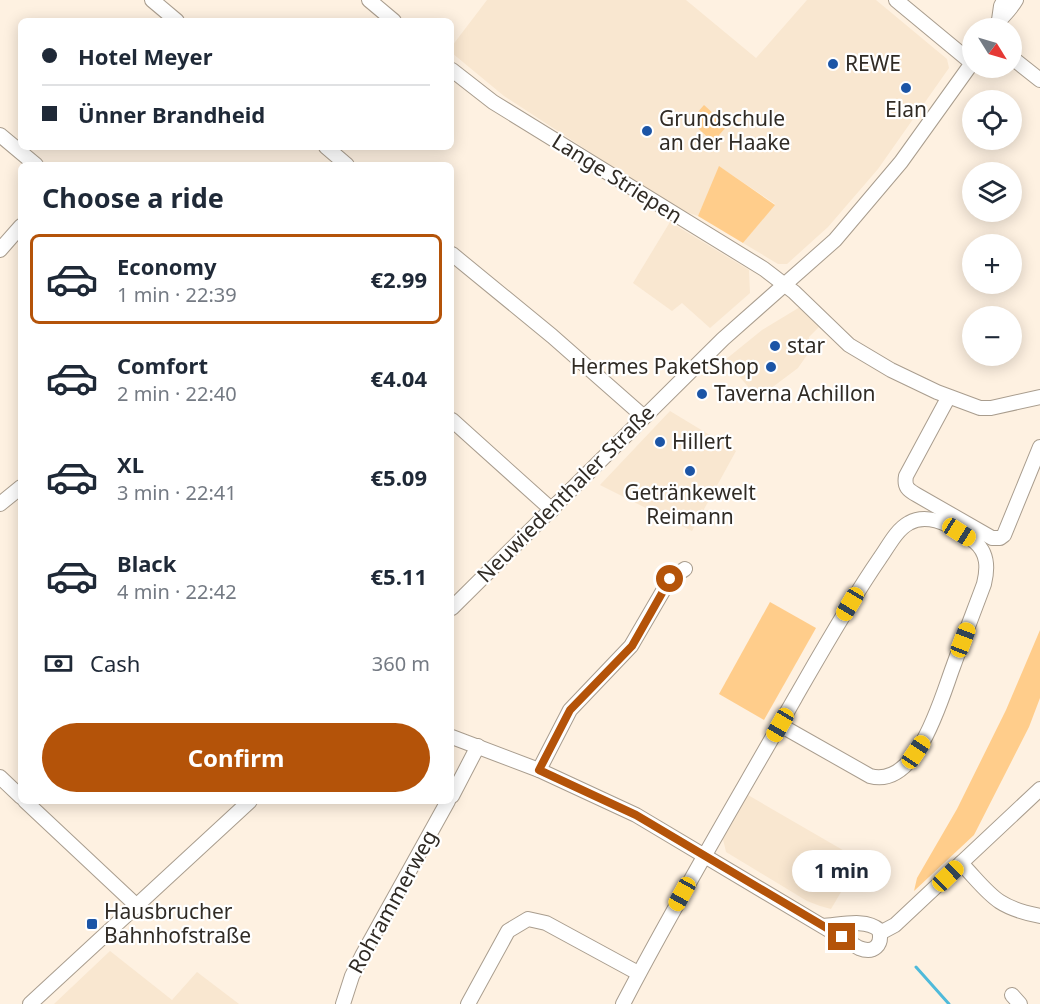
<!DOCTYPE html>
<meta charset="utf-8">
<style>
body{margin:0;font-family:"Noto Sans",sans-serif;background:#f6f6f7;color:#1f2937;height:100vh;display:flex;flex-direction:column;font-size:22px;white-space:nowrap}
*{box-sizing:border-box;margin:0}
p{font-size:20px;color:#747a83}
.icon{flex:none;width:33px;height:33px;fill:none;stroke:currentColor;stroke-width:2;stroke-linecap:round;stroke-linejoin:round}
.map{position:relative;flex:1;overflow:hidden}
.sheet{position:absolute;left:18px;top:162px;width:436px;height:642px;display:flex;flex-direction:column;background:#fff;border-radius:9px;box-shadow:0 3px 15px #0003}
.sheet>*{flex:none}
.banner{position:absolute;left:18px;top:18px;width:436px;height:132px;border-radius:9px;box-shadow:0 3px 15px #0003;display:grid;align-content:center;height:132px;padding:0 24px;background:#fff}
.needle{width:39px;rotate:127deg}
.controls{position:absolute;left:962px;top:18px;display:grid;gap:12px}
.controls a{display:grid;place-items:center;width:60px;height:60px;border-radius:50%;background:#fff;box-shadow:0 3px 15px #0003;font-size:30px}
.end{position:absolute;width:27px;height:27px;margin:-14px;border:8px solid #b45309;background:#fff;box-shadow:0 0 0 3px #fff}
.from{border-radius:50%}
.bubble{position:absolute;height:42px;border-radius:21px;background:#fff;box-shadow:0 3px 15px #0003;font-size:20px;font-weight:700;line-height:42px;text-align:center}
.car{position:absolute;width:18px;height:36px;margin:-18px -9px;border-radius:8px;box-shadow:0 0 4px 2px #0007;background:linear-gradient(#f5c518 24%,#345 0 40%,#f5c518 0 76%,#345 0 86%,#f5c518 0)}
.banner b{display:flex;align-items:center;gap:21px;height:57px;font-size:22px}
.banner b+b{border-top:2px solid #e0e1e3}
.banner i{width:15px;height:15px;background:#1f2937}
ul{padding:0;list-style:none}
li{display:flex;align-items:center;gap:18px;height:90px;margin:0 12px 9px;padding:0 12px;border:3px solid transparent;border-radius:9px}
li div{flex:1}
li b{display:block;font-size:22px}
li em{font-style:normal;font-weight:700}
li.selected{border-color:#b45309}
li>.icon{width:54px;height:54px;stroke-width:1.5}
h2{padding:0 24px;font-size:27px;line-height:72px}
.pay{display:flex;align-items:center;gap:15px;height:66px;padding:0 24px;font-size:22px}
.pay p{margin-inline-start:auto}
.cta{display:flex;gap:12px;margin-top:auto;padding:12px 24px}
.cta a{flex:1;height:69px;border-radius:36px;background:#b45309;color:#fff;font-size:24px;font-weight:700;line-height:69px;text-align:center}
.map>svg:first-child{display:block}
.built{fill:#f9e7d0}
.green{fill:#ffcd8b}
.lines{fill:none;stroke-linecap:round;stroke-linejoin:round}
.stream{stroke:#4fbada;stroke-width:3}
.minor-casing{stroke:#a99d8e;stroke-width:16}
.minor{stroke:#fff;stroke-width:14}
.route{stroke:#b45309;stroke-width:8}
.poi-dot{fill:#1c55a6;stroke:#fff;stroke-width:2}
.labels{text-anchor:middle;stroke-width:4.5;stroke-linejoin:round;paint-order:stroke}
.poi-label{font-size:21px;fill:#302b25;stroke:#fff;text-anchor:start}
.street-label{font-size:21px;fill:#302b25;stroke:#fff}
</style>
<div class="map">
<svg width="1040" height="1004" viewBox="0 0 1040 1004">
<rect width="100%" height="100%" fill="#fef1e1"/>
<g class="built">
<polygon points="487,0 686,0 756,58 807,0 876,0 947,59 949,68 878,169 828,227 787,264 778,264 743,243 775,204 720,167 698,216 677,209 504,96 452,53 452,46"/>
<polygon points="670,222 749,270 750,293 710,328 682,303 672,311 633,283"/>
<polygon points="800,307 819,327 809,337 807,355 798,368 758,398 725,360 762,330"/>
<polygon points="670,411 736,451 692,531 600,485"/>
<polygon points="748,795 860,860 831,909 820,906 807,901 726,852 723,839"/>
<polygon points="110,951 172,1000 197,972 239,1004 54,1004"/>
</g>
<g class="green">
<polygon points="704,105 727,126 713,142 690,121"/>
<polygon points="719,166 775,205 743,243 698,216"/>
<polygon points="770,602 816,628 764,720 719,694"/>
<polygon points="1040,630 1040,698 1029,727 974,835 914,891 917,878 957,809 1006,710"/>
</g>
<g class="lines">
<polyline class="stream" points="916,967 949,1004"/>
<g class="minor-casing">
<g id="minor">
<polyline points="152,0 177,21"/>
<polyline points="369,0 394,21"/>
<polyline points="896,0 972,63"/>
<polyline points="999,20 1001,6 1004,0"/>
<path d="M 994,28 C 1000,18 1010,11 1016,0"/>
<polyline points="1011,57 1040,80"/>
<polyline points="452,70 493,102 764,269 794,292 849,345 891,370 937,392 980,408 991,408 1040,397"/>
<polyline points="0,135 36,165"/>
<polyline points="326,147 347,165"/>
<polyline points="0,250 21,226"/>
<polyline points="452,254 552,336 644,417"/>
<path d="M 948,398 L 906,476 C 904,487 908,490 917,495 L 992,538 L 1000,538 L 1004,535 L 1040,447"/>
<polyline points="452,420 552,510"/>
<polyline points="0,504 21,487"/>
<polyline points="452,608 723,339 835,240 901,162 972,63"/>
<path d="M 452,737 L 539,770 L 636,815 L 859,948 C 874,954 883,945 879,930 C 866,918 840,925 823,926"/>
<polyline points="539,770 570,710 631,646 670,579 685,569"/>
<polyline points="0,777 21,797"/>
<polyline points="452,796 478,746"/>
<polyline points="25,801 137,906"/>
<path d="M 961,863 C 991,895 995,907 1040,916"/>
<polyline points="880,933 895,925 1040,789"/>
<polyline points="1012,995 1020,1004"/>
<polyline points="30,1004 250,801"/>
<polyline points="343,1004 352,976 362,956 448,801"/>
<polyline points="468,1004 508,931 528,919 546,923 638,973"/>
<path d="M 623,1004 C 677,900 737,800 795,698 C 822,651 849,603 880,558 C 888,547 896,530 909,523 C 930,511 958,529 975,542 C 988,553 988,568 984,584 C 974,611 963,639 953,667 C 941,699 917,789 870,776 L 780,725"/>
</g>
</g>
<use href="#minor" class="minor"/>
</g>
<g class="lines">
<polyline class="route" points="670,579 632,646 570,710 539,770 636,815 842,937"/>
</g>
<g class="poi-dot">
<circle cx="833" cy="64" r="6"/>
<circle cx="906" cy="88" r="6"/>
<circle cx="647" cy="131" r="6"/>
<circle cx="775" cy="346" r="6"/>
<circle cx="771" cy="367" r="6"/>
<circle cx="702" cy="394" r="6"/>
<circle cx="660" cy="442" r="6"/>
<circle cx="690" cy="471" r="6"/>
<rect x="86" y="918" width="12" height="12" rx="3"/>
</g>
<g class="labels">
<g class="poi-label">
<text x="845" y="71">REWE</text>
<text x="906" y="117" text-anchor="middle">Elan</text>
<text x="659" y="126">Grundschule<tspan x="659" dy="24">an der Haake</tspan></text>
<text x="787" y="353">star</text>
<text x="759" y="374" text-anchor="end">Hermes PaketShop</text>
<text x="714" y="401">Taverna Achillon</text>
<text x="672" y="449">Hillert</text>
<text x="690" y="500" text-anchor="middle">Getränkewelt<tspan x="690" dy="24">Reimann</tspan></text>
<text x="104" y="919">Hausbrucher<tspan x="104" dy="24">Bahnhofstraße</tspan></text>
</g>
<g class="street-label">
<text transform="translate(617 179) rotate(32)" y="7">Lange Striepen</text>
<text transform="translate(566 494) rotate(-45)" y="7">Neuwiedenthaler Straße</text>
<text transform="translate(393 902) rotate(-61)" y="7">Rohrammerweg</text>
</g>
</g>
</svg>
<div class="controls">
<a><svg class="needle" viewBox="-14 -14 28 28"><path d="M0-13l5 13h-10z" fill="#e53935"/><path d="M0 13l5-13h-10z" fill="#747a83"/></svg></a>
<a><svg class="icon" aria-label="locate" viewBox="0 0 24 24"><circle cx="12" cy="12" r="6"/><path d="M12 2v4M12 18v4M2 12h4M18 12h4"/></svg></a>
<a><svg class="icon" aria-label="layers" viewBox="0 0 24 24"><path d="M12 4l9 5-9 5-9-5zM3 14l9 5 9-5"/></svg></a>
<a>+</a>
<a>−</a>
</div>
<i class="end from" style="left:670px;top:579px"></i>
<i class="end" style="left:842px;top:937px"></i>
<div class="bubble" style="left:792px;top:850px;width:99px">1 min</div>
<i class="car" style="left:959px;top:532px;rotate:122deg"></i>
<i class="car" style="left:850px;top:604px;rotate:211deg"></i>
<i class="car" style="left:963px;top:640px;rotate:21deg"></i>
<i class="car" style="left:780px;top:725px;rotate:210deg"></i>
<i class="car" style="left:916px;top:752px;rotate:34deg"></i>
<i class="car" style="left:948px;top:876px;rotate:46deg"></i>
<i class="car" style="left:682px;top:894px;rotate:209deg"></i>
<div class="banner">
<b><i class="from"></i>Hotel Meyer</b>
<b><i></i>Ünner Brandheid</b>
</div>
<section class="sheet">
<h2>Choose a ride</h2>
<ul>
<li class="selected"><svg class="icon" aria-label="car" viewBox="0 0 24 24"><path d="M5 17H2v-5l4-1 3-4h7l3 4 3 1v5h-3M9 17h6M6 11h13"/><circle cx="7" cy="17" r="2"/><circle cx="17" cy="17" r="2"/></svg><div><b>Economy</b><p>1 min · 22:39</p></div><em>€2.99</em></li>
<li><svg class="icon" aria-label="car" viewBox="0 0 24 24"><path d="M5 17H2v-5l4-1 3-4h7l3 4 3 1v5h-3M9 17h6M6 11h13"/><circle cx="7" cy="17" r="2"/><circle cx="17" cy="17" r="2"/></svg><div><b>Comfort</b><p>2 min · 22:40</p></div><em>€4.04</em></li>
<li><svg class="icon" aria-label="car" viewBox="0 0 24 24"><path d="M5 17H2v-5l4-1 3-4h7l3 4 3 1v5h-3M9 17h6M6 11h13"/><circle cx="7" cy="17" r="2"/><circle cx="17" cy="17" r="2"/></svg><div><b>XL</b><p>3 min · 22:41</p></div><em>€5.09</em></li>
<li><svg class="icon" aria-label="car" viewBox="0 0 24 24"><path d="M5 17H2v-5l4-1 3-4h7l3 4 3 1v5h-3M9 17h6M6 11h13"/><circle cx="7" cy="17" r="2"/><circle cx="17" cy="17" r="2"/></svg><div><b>Black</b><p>4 min · 22:42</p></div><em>€5.11</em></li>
</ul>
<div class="pay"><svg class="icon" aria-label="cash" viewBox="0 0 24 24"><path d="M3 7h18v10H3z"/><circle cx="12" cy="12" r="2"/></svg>Cash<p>360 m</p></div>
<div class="cta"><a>Confirm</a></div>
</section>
</div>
